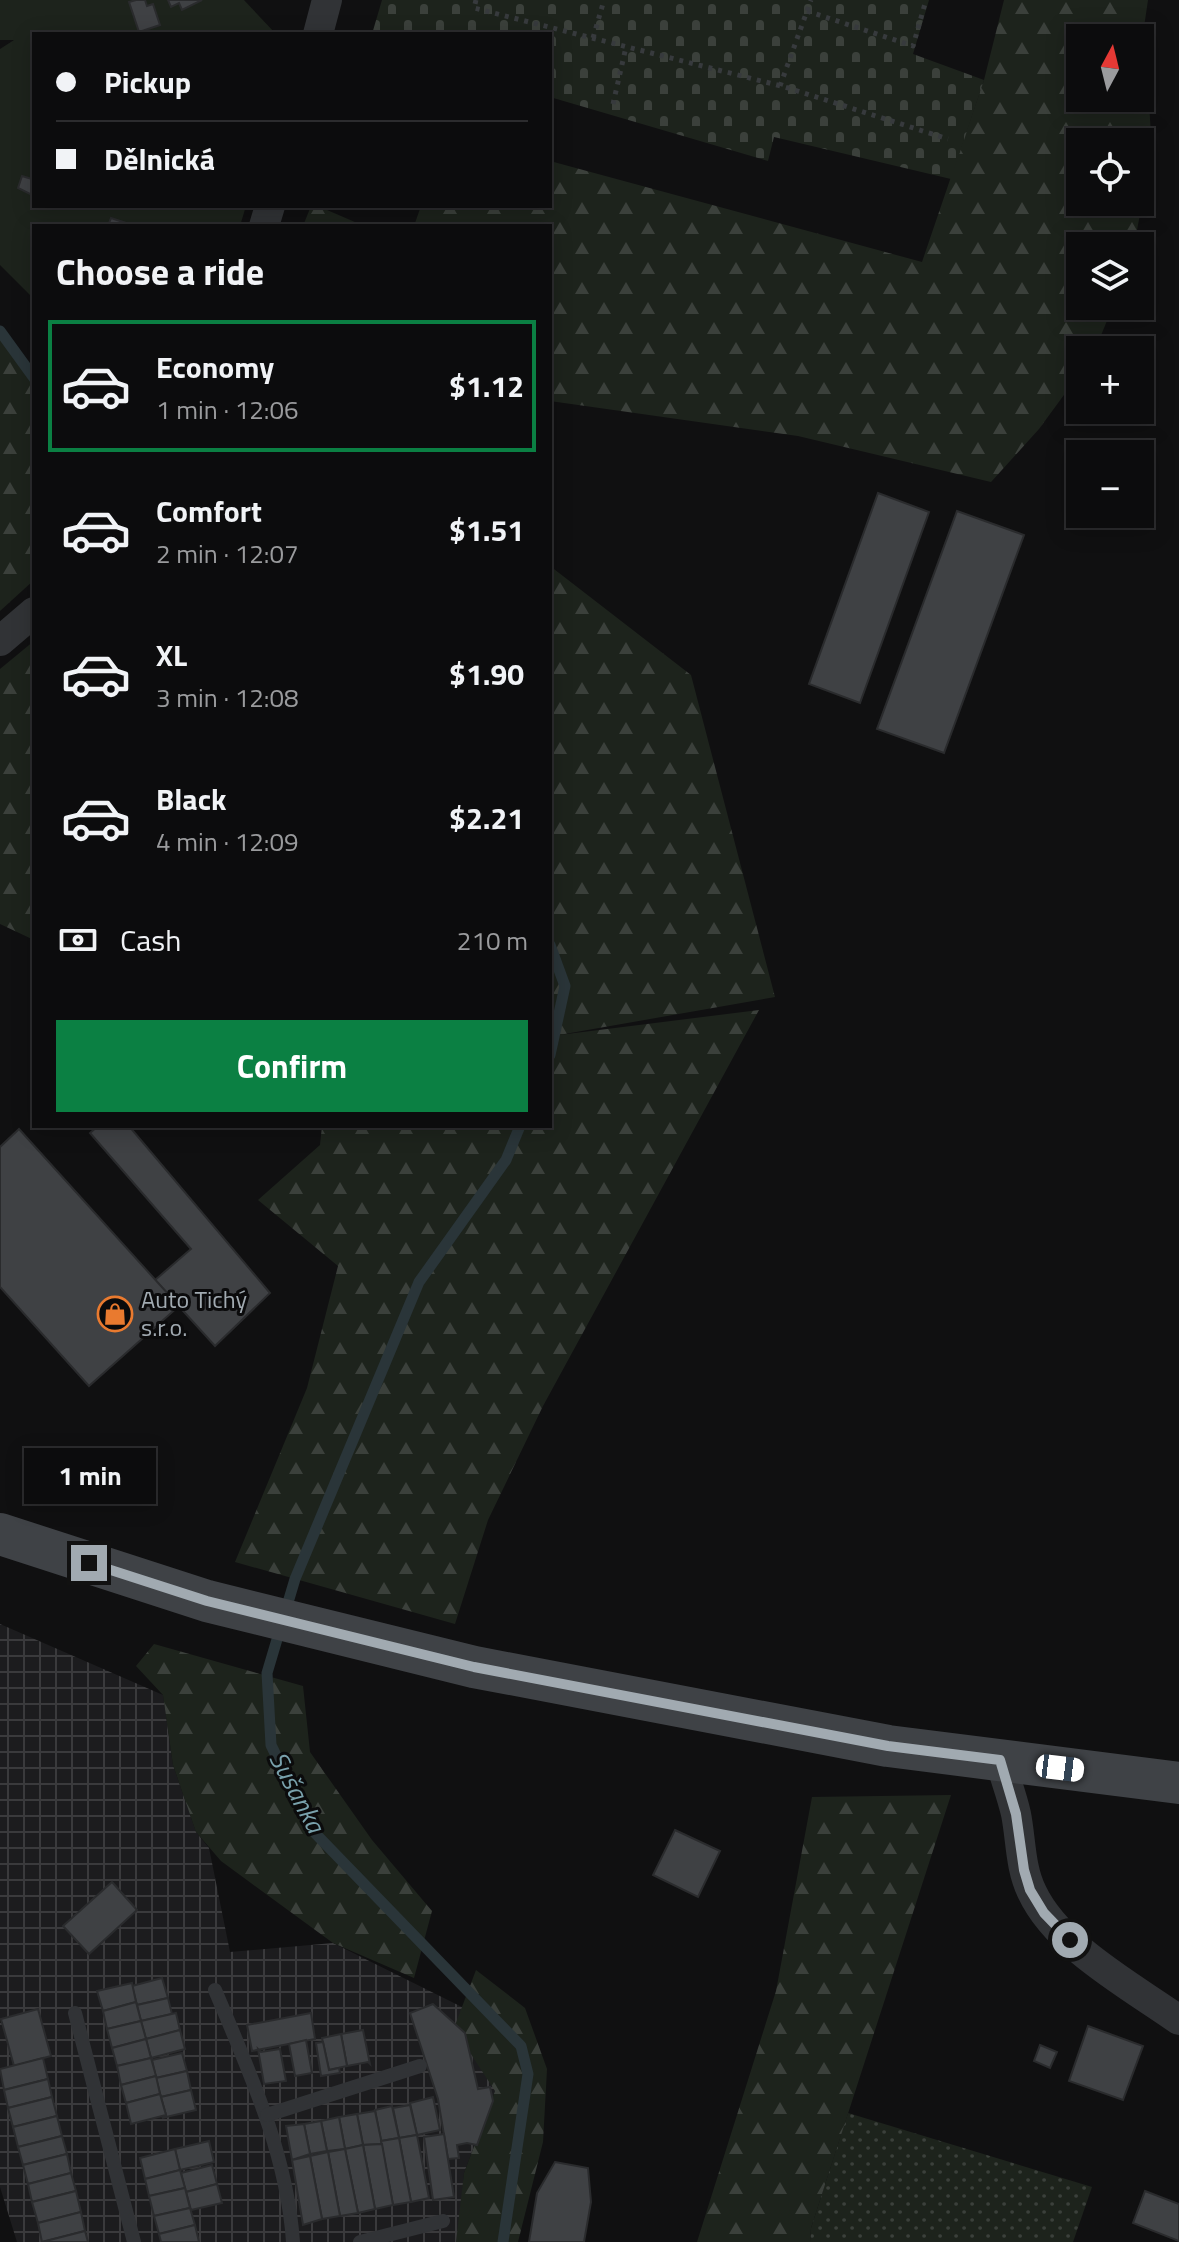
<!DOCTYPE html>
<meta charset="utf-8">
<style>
body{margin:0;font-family:"Titillium Web",sans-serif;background:#1a1a1b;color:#f1f3f6;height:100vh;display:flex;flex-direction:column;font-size:30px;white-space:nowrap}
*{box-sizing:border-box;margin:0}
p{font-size:26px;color:#9a9b9d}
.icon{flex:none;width:44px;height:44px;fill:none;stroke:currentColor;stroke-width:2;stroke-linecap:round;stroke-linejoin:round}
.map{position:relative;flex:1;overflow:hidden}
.side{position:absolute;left:32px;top:224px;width:520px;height:904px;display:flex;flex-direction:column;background:#0c0c0d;border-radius:0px;box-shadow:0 4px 20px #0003,0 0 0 2px #2c2c2e}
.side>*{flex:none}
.top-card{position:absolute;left:32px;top:32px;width:520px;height:176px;border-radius:0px;box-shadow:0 4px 20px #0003,0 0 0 2px #2c2c2e;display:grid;align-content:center;height:176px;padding:0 24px;background:#0c0c0d}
.needle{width:52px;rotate:7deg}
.tools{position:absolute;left:1066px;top:24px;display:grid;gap:16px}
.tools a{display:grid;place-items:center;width:88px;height:88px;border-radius:0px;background:#0c0c0d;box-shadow:0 4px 20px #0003,0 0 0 2px #2c2c2e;font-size:40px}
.end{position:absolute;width:36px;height:36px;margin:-18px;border:10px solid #a1aab1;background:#111;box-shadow:0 0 0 4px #111}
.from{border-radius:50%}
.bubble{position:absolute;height:56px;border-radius:0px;background:#0c0c0d;box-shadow:0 4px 20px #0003,0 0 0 2px #2c2c2e;font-size:26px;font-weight:700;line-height:56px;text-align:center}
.car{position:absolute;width:24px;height:48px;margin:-24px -12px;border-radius:10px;box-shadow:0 0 6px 2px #0007;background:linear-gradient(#fff 24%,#345 0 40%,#fff 0 76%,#345 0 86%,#fff 0)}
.top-card b{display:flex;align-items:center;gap:28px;height:76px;font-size:30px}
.top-card b+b{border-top:2px solid #2c2c2e}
.top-card i{width:20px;height:20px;background:#f1f3f6}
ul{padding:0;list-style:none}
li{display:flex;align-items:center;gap:24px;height:132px;margin:0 16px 12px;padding:0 8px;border:4px solid transparent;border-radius:0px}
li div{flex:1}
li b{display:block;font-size:30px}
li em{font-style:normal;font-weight:700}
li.on{border-color:#0b8043}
li>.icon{width:72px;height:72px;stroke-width:1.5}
h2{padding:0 24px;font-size:36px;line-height:96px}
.pay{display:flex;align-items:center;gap:20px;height:88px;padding:0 24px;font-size:30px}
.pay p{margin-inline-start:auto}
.cta{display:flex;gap:16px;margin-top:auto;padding:16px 24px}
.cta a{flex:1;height:92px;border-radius:0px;background:#0b8043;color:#fff;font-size:32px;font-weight:700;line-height:92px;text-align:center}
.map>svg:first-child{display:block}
.industrial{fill:url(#industrial-grid)}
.grass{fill:url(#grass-dots)}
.forest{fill:url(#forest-firs);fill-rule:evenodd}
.cemetery{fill:url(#cemetery-stones)}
.garden{fill:#1d231c}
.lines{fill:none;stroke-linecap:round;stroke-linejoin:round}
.stream{stroke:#2a3539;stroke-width:11}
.building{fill:#3f4144;stroke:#2a2b2d;stroke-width:2}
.path{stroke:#373a3d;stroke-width:5;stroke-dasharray:4 6;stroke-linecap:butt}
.service{stroke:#313336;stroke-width:14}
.minor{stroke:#313336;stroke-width:30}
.secondary{stroke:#3f4246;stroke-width:42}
.route{stroke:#a1aab1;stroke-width:10}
.labels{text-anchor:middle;stroke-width:6;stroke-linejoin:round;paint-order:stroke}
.poi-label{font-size:24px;fill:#a1aab1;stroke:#0b0b0c;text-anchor:start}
.water-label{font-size:26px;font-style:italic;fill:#79a1ac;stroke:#0b0b0c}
</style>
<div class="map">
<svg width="1179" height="2242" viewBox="0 0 1179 2242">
<defs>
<pattern id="industrial-grid" width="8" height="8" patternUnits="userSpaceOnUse" patternTransform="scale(2)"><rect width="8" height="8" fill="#1c1c1e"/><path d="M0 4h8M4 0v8" fill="none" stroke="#3a3a3c"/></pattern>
<pattern id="grass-dots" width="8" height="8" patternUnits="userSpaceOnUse" patternTransform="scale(2)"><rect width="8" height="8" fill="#1d231c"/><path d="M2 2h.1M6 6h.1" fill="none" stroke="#3b403b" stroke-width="1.8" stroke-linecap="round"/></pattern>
<pattern id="forest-firs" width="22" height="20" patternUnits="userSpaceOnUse" patternTransform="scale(2)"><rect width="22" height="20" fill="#1d231c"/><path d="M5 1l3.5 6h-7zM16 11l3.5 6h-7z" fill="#3b403b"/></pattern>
<pattern id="cemetery-stones" width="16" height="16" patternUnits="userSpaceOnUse" patternTransform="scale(2)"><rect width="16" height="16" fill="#1d231c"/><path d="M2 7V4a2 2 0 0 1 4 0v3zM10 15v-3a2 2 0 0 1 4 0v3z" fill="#3b403b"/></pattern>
</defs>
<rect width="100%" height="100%" fill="#101011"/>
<polygon class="industrial" points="0,1624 163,1695 173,1765 196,1832 209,1848 230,1952 333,1943 470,2011 495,2091 464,2173 458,2242 17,2242 0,2187"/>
<polygon class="grass" points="848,2113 1092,2187 1073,2242 810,2242 811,2228"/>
<g class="forest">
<path d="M 1004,0 L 1148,0 L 1144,27 L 1152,150 L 1134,246 L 1080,246 L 1080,306 L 1113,306 L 1095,350 L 1080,350 L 1080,373 L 1039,429 L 991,482 L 798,436 L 550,401 L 550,226 L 414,226 L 421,206 L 550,206 L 550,161 L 922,262 L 984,80 ZM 1080,38 L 1140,38 L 1140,98 L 1080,98 ZM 1080,142 L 1140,142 L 1140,202 L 1080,202 Z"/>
<polygon points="311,206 327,210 364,226 303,226"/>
<polygon points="0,331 34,378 34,580 0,611"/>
<polygon points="550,566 691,675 775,997 559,1035 759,1010 543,1406 488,1520 455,1624 235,1562 307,1388 338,1266 258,1200 320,1145 322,1126 550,1126"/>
<polygon points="34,641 34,940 0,924 0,669"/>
<polygon points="154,1644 303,1686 310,1752 372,1840 432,1911 414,1978 333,1943 221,1861 196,1832 173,1765 163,1695 136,1666"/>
<polygon points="951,1795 811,2228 810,2242 697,2242 776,1991 812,1797"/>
<polygon points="476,1970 525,2008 547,2069 543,2142 518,2242 456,2242 464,2173 495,2091 454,2028"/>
</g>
<polygon class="cemetery" points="382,0 929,0 913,54 984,80 951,179 774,137 768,161 550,97 550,34 372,34"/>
<polygon class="garden" points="0,0 244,0 276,34 34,34 34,206 246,206 240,226 34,226 34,299 0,265 0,49 14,40 0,40"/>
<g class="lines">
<g class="stream">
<polyline points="0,331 34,378"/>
<polyline points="550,945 565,986 550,1055"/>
<polyline points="503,2242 528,2074 521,2046 312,1830 271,1745 267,1673 295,1579 419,1282 506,1160 520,1126"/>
</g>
</g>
<g class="building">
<polygon points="136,0 145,0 147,6 153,4 160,25 139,32 129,2"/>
<polygon points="168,0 202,0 182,10 179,3 171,7"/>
<polygon points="34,174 34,196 18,188 22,176 32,179"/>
<polygon points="111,218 135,226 108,226"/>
<polygon points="878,493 929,512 860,703 809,684"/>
<polygon points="957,511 1024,535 944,753 877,729"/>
<polygon points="98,1126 129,1126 270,1293 215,1346 155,1280 191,1249 90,1133"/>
<polygon points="19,1129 179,1306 89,1386 0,1287 0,1147"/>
<polygon points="675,1830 720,1851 698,1897 653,1875"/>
<polygon points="112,1882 137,1910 89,1954 63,1926"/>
<polygon points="162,1978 168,1998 137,2005 132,1986"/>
<polygon points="132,1983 136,2002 103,2011 97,1991"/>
<polygon points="168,1998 172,2014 141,2021 137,2005"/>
<polygon points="136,2002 141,2021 107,2029 103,2011"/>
<polygon points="433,2004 465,2033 478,2089 490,2087 493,2101 477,2145 467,2143 457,2145 459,2158 448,2159 438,2099 410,2013"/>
<polygon points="38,2009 51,2056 14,2066 1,2019"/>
<polygon points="176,2013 180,2030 146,2039 141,2021"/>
<polygon points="311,2013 315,2039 252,2051 247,2025"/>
<polygon points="141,2021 146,2039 112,2048 107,2029"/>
<polygon points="1088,2026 1143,2046 1123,2100 1069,2081"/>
<polygon points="180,2030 185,2049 151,2058 146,2039"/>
<polygon points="363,2030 370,2064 368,2062 347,2066 341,2034"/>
<polygon points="341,2034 347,2066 329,2070 322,2038"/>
<polygon points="146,2039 151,2058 117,2066 112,2048"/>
<polygon points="306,2040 312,2073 295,2076 289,2044"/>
<polygon points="323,2042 329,2070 339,2068 340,2073 321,2076 316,2043"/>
<polygon points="1040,2045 1057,2052 1050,2068 1034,2061"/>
<polygon points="258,2049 261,2052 280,2049 286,2081 264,2084"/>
<polygon points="182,2053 187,2071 156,2078 152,2060"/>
<polygon points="43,2058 48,2079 4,2090 0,2069"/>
<polygon points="151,2058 156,2076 121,2085 117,2066"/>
<polygon points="187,2071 191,2090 161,2097 156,2078"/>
<polygon points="156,2076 160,2094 126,2103 121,2085"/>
<polygon points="48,2079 52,2097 8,2108 4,2090"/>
<polygon points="191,2090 196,2110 162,2118 166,2115 161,2097"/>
<polygon points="160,2094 166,2115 131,2124 126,2103"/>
<polygon points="52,2097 57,2116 13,2127 8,2108"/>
<polygon points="433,2097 440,2130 417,2135 410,2103"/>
<polygon points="410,2105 417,2135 399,2138 393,2108"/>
<polygon points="392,2106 399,2138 381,2141 375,2110"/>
<polygon points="375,2111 382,2144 363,2145 357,2114"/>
<polygon points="357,2114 363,2145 345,2149 339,2117"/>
<polygon points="57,2116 62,2136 18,2147 13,2127"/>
<polygon points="339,2117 345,2149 327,2151 321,2121"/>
<polygon points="321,2121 327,2151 310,2154 304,2124"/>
<polygon points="304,2124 310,2154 292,2160 286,2126"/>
<polygon points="444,2134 454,2197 433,2200 424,2137"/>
<polygon points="417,2135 429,2198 411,2202 399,2138"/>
<polygon points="62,2136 67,2154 23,2165 18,2147"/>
<polygon points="399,2138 411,2202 393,2205 381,2141"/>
<polygon points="209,2141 214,2162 180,2170 175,2149"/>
<polygon points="382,2144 393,2205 375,2209 363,2145"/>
<polygon points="363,2145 375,2209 358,2213 345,2149"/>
<polygon points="175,2149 180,2170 145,2179 140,2158"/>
<polygon points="345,2149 358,2213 340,2216 328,2152"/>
<polygon points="328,2152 340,2216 322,2219 310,2156"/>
<polygon points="67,2154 71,2173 28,2184 23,2165"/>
<polygon points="310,2156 322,2219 303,2225 292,2160"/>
<polygon points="555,2162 588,2168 591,2202 584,2242 529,2242 537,2193"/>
<polygon points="212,2165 217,2184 186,2192 181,2173"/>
<polygon points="180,2170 185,2188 149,2196 145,2179"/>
<polygon points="71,2173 76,2191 32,2202 28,2184"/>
<polygon points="217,2184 222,2203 191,2210 186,2192"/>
<polygon points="185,2188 190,2208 154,2216 149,2196"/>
<polygon points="76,2191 81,2212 38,2223 32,2202"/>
<polygon points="1145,2191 1179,2204 1179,2241 1133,2223"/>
<polygon points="190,2208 195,2225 159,2234 154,2216"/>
<polygon points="81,2212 85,2231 42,2242 38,2223"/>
<polygon points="195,2225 199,2242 161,2242 159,2234"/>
<polygon points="85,2231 88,2242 42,2242"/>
</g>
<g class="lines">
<g class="path">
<polyline points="476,0 474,8 785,87 948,139"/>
<polyline points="807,11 913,46 926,0"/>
<polyline points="593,38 604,0"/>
<polyline points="780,86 811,0"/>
<polyline points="613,104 626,47"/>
</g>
<g class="service">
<path d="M 215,1990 C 249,2071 287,2153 293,2242"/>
<polyline points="75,2013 134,2242"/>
<polyline points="267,2115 420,2066"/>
<polyline points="360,2242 443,2221"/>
</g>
<g class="minor">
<polyline points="318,34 327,0"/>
<polyline points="264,226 270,206"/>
<polyline points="0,641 34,612"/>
<path d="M 1000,1760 C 1005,1778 1012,1796 1016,1814 C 1021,1839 1020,1868 1032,1892 C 1057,1946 1131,1986 1179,2020"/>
</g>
<polyline class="secondary" points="0,1534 207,1601 474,1667 888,1746 1179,1783"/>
</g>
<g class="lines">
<polyline class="route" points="89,1563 207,1601 474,1667 888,1746 1000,1760 1016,1814 1024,1870 1030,1890 1044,1913 1070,1940"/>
</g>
<defs>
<g id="shop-ring" transform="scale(1.8)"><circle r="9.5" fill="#0b0b0c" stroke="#e97a2f" stroke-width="1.5"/><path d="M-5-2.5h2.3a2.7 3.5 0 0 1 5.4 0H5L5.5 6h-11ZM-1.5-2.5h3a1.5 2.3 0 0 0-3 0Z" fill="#e97a2f"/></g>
</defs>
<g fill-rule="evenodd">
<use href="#shop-ring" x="115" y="1314"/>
</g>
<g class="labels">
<g class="poi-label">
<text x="141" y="1308">Auto Tichý<tspan x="141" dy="28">s.r.o.</tspan></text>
</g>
<g class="water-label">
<text transform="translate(297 1792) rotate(62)" y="9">Sušanka</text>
</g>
</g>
</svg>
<div class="tools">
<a><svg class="needle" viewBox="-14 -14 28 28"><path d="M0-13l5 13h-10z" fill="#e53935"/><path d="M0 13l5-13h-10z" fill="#9a9b9d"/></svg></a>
<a><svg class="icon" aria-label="locate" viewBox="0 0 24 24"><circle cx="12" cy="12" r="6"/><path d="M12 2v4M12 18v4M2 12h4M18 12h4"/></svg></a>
<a><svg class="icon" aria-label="layers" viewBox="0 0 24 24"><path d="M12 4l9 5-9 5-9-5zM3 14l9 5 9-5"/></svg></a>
<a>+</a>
<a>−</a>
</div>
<i class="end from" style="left:1070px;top:1940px"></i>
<i class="end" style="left:89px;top:1563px"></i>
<div class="bubble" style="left:24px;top:1448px;width:132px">1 min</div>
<i class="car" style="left:1060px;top:1768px;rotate:97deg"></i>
<div class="top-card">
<b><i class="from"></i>Pickup</b>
<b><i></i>Dělnická</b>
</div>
<section class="side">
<h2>Choose a ride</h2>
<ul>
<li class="on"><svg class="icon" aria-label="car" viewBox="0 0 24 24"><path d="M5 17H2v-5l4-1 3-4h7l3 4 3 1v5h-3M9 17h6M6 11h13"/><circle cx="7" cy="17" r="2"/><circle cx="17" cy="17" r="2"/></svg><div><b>Economy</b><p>1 min · 12:06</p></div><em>$1.12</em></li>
<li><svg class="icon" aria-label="car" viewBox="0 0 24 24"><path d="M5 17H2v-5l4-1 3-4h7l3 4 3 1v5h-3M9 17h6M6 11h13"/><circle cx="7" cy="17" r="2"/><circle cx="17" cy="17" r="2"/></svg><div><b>Comfort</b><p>2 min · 12:07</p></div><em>$1.51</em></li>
<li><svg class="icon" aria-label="car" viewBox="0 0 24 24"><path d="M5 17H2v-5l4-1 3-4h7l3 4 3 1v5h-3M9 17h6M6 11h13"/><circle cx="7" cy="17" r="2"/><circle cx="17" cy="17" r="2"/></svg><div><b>XL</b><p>3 min · 12:08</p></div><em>$1.90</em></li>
<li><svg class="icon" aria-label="car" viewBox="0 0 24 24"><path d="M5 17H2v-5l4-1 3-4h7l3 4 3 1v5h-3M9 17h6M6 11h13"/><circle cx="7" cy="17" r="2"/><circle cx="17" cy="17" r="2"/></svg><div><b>Black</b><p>4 min · 12:09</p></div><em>$2.21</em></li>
</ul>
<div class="pay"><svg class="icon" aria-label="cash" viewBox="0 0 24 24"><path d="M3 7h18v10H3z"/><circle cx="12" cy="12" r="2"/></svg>Cash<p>210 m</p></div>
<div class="cta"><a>Confirm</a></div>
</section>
</div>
